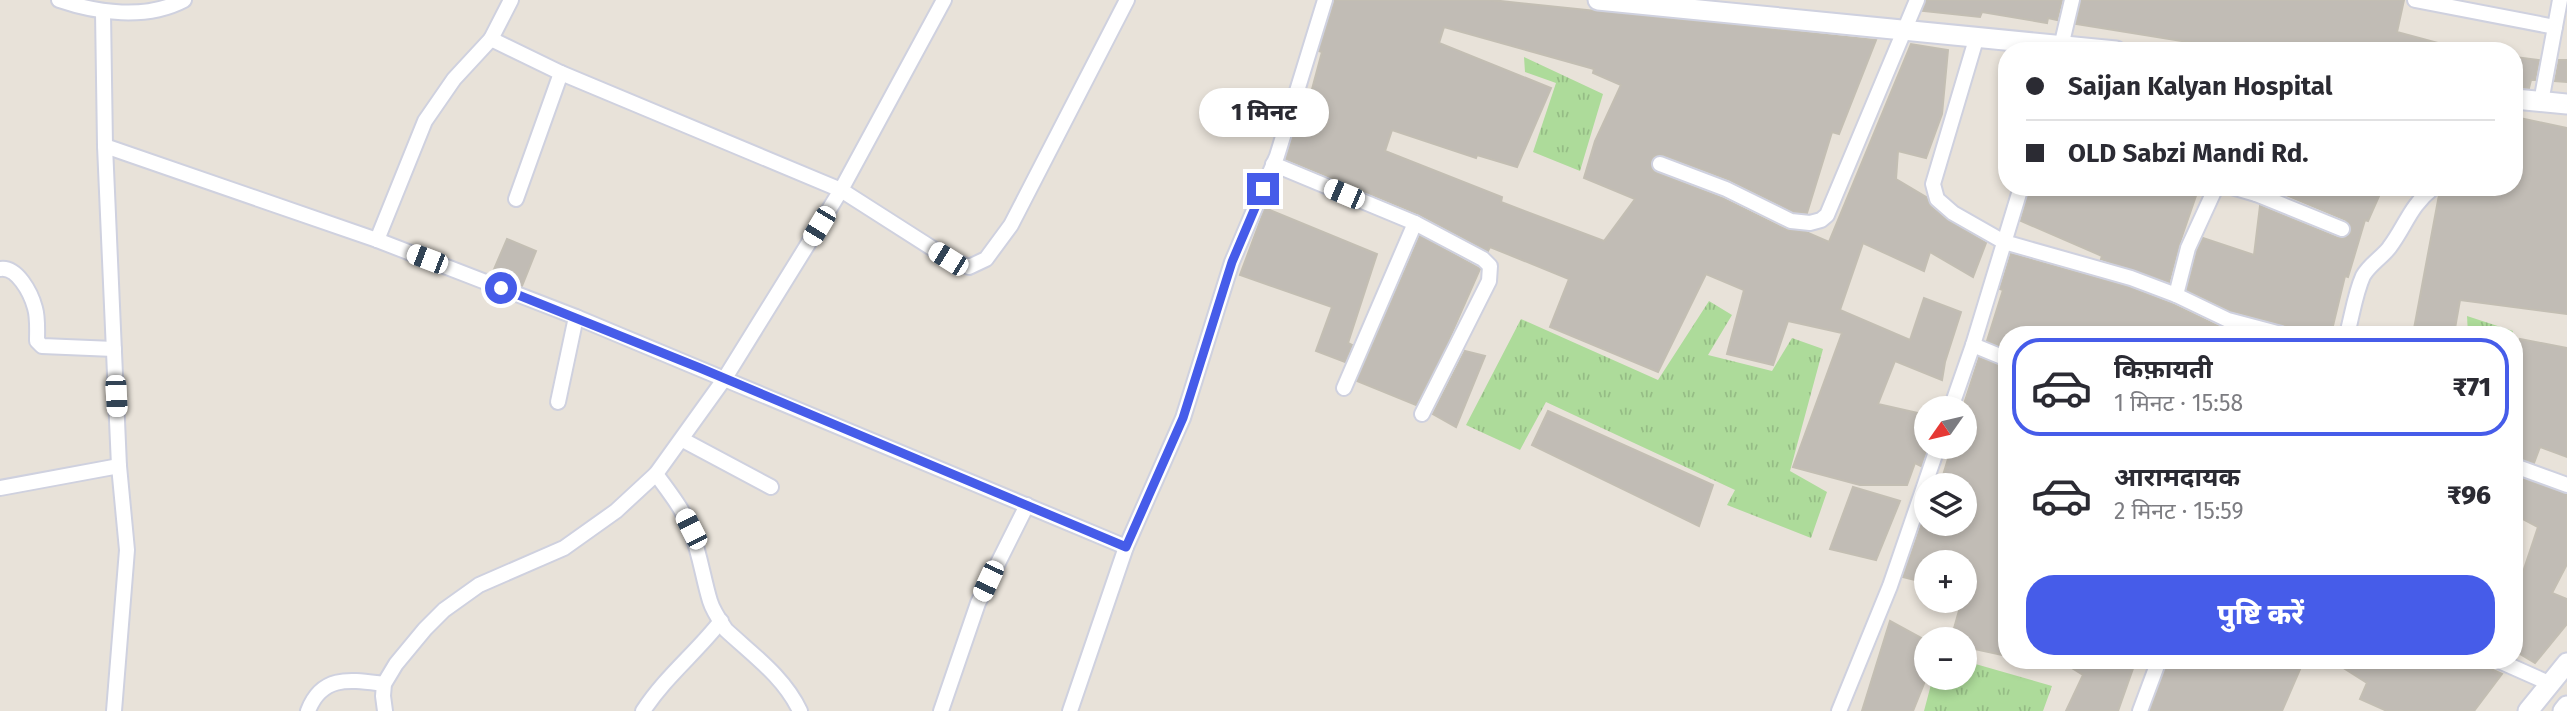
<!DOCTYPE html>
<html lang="hi">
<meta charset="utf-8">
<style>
body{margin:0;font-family:"Fira Sans","Noto Sans Devanagari",sans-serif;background:#f7f7f7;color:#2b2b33;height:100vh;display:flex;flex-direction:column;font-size:26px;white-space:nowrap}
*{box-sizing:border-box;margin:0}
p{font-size:23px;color:#7c7c81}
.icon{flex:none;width:38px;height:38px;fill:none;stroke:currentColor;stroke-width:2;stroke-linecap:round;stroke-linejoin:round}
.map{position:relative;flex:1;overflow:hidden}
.side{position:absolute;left:1998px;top:326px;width:525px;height:343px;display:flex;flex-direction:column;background:#fff;border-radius:28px;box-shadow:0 4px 10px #0003}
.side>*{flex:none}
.guide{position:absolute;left:1998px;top:42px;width:525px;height:154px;border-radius:28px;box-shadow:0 4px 10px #0003;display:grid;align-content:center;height:154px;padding:0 28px;background:#fff}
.needle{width:46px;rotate:236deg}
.fabs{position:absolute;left:1914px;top:396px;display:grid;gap:14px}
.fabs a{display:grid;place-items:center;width:63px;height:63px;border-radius:50%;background:#fff;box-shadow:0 4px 10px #0003;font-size:35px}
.end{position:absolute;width:32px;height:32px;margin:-16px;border:9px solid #465ce9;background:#fff;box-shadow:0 0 0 4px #fff}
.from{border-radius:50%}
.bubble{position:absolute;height:49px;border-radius:24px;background:#fff;box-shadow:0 4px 10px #0003;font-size:23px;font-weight:800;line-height:49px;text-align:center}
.car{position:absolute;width:21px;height:42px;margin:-21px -10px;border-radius:9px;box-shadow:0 0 5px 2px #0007;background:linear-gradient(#fff 24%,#345 0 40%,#fff 0 76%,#345 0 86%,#fff 0)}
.guide b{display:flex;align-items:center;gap:24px;height:66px;font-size:26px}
.guide b+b{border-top:2px solid #e1e1e2}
.guide i{width:18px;height:18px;background:#2b2b33}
ul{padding:12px 0 0;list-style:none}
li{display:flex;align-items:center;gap:21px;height:98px;margin:0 14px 10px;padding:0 14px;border:4px solid transparent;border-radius:28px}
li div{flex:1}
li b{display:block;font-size:26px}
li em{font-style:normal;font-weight:800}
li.selected{border-color:#465ce9}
li>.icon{width:63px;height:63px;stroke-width:1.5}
.cta{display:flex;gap:14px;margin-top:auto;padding:14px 28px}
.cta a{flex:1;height:80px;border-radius:28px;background:#465ce9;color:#fff;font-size:28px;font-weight:800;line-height:80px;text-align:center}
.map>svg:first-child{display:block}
.grass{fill:url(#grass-tufts)}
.building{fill:#c1bcb5;stroke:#c3beb3;stroke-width:2;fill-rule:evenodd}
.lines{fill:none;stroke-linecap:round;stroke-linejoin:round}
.street-casing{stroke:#cfd1df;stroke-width:18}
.secondary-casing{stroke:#cfd1df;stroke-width:23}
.street{stroke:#fff;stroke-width:14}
.secondary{stroke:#fff;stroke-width:19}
.route{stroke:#465ce9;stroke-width:9}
</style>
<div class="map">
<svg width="2567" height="711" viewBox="0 0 2567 711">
<defs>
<pattern id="grass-tufts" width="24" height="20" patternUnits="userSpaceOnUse" patternTransform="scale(1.75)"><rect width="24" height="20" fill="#addb9a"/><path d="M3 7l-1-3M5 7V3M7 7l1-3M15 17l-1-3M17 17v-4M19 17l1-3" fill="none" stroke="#95bc85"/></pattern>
</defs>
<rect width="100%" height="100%" fill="#e8e2d9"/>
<g class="grass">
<polygon points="1524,57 1603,94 1580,171 1533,152 1556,83 1525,72"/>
<polygon points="1709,301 1732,315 1708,355 1772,371 1792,338 1823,349 1790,471 1827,492 1811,538 1727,505 1735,490 1546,402 1520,450 1466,425 1521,319 1658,380"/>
<polygon points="2467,316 2513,331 2512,334 2468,334"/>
<polygon points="1965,661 2052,686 2043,711 1924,711 1933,677 1965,677"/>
</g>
<g class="building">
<path d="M 1335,0 L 1491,0 L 1876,40 L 1839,134 L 1832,132 L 1807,213 L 1794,212 L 1730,180 L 1663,155 L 1654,156 L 1651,161 L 1652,170 L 1657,173 L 1722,198 L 1787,230 L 1806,232 L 1829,242 L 1911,44 L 1948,50 L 1942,114 L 1926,158 L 1898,151 L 1896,179 L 1926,197 L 1930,206 L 1947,220 L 1986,243 L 1973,277 L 1930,252 L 1924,271 L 1863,243 L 1840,310 L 1910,340 L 1924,298 L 1961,312 L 1945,362 L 1942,380 L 1895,361 L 1878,404 L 1927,415 L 1928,446 L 1921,466 L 1915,463 L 1907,485 L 1860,485 L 1793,467 L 1842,333 L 1788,321 L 1773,365 L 1727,354 L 1744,290 L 1706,274 L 1658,372 L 1550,327 L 1569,279 L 1490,247 L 1488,251 L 1419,214 L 1286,159 L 1299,117 L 1304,119 L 1322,52 L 1319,51 ZM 1444,27 L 1594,69 L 1593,73 L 1621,85 L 1595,141 L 1584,178 L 1635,199 L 1604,241 L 1501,202 L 1502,197 L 1385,151 L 1392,130 L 1476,158 L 1477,155 L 1517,167 L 1551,88 L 1439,43 Z"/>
<polygon points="1926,0 2062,0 2057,20 2048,18 2047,23 1982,12 1980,17 1923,11"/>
<polygon points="2081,0 2404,0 2397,32 2449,46 2448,51 2329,51 2194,43 2076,24"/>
<polygon points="2515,57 2539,60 2535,80 2531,80 2529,88 2515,87"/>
<polygon points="2559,60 2567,60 2567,82 2555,81"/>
<polygon points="2515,117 2567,128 2567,314 2460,300 2454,334 2413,334 2439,195 2443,187 2515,187"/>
<polygon points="2030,187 2199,187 2179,245 2169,282 2101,259 2102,256 2021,221"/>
<polygon points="2267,187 2383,187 2368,221 2365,220 2348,277 2345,276 2331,334 2290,334 2288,328 2284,325 2231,311 2187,290 2197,251 2203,238 2254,255 2260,206 2338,238 2344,238 2351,233 2351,227 2346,220"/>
<polygon points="1265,208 1377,254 1348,343 1352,345 1345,362 1316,351 1332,307 1240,275"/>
<polygon points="1420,236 1480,269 1446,346 1416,405 1357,381"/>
<polygon points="507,239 536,251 522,286 492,274"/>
<polygon points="2011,254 2128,287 2172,304 2224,329 2244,334 2007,334 2007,349 1987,341 2003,290 2000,289"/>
<polygon points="2520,339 2567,348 2567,457 2540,447 2534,463 2515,457 2515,367"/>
<polygon points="1465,351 1485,356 1456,427 1433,414"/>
<polygon points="1979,358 2007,368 2007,656 1965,647 1965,639 1951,639 1962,600 1965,600 1965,562 1927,562 1927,583 1903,577 1922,523 1965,523 1965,485 1940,485 1952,446 1965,446 1965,401"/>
<polygon points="1548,411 1713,485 1699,526 1532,445"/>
<polygon points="2515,476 2567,494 2567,564 2552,593 2567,599 2567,624 2535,663 2515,651 2515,579 2520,581 2538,527 2515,515"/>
<polygon points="1853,487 1900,501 1876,560 1830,549"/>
<polygon points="1890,621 1927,641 1927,676 1913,711 1862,711"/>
<polygon points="2059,660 2136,660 2118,711 2066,711 2083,675"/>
<polygon points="2168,660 2304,660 2282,711 2150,711"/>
<polygon points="2331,660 2471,660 2502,674 2474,711 2387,711 2360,699 2367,683"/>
</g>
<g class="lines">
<g class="street-casing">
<g id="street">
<path d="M 59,0 C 97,13 146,20 184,0"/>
<polyline points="2415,0 2555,27"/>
<polyline points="103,12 105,146 119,466 127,550 114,711"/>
<polyline points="1977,36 1933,184 1937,199 1953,213 2004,242 2131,278 2176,295 2228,320 2281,334"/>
<polyline points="491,39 511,0"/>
<polyline points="2060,51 2072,0"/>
<polyline points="2541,102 2560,0"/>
<polyline points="105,146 377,240 576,317 1126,547"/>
<polyline points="1273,164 1415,223 1483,259 1490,266 1489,281 1422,414"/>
<polyline points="1660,164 1726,189 1791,221 1810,223 1821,220 1827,215 1917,0"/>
<polyline points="2232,187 2256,194"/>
<polyline points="2258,187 2256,194 2342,229"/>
<polyline points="516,199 561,73"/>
<polyline points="377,240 425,121 454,79 491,39 561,73 841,190 949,259 969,267 986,259 1011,225 1127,0"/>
<path d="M 0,269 C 17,266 31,293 35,308 C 38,318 37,331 37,341 L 42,346 L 114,349"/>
<polyline points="2176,295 2188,248 2216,187"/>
<path d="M 2347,334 C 2352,316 2355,294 2363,276 C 2369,265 2381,258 2389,248 C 2407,224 2409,207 2434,187"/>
<polyline points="1973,345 2007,359"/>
<polyline points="1344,388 1415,223"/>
<polyline points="558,402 576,317"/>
<polyline points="1951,408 1973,345 2021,187"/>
<polyline points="683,440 771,487"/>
<polyline points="2515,466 2567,485"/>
<path d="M 656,474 C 669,492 684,510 691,531 C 700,554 703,578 710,601 C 713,611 720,621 726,630 C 753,655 784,677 800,711"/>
<polyline points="0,488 119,466"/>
<polyline points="2497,660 2551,684"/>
<path d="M 308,711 C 322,674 351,680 384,684"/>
<polyline points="385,711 383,696 384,684 396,664 425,629 444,610 479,585 564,548 616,511 656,474 725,378 808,244 841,190 944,0"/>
<path d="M 643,711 C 666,676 695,654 721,621"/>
<polyline points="941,711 978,603 1027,505"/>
<polyline points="1070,711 1126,547 1183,418 1232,262 1277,156 1325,0"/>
<polyline points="1839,711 1890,586 1938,446"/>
<polyline points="2140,711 2159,660"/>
</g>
</g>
<g class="secondary-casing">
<g id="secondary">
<polyline points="1598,0 2116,51"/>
<polyline points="2515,99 2567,104"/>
<polyline points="2528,711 2567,663"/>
<polyline points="2563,711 2567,706"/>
</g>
</g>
<use href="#street" class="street"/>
<use href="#secondary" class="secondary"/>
</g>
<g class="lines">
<polyline class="route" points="501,288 700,368 1126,547 1183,418 1232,262 1263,189"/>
</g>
</svg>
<div class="fabs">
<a><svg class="needle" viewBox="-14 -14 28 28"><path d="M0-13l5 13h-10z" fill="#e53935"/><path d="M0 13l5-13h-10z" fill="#7c7c81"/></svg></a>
<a><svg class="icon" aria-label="layers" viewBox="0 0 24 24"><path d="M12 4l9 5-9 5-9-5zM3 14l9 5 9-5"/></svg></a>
<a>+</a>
<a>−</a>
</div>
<i class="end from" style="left:501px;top:288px"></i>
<i class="end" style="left:1263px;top:189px"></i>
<div class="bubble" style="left:1199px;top:88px;width:130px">1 मिनट</div>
<i class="car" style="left:1344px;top:194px;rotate:293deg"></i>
<i class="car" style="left:819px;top:226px;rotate:211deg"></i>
<i class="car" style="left:427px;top:259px;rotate:291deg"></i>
<i class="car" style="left:948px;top:259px;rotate:302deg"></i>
<i class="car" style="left:116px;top:396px;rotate:177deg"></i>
<i class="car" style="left:691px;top:529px;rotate:333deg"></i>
<i class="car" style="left:988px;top:581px;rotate:205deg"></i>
<div class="guide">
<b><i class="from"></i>Saijan Kalyan Hospital</b>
<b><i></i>OLD Sabzi Mandi Rd.</b>
</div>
<section class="side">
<ul>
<li class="selected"><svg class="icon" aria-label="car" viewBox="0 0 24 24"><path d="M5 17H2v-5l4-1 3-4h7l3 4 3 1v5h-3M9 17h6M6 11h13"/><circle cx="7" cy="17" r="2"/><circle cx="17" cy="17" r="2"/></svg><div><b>किफ़ायती</b><p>1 मिनट · 15:58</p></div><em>₹71</em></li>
<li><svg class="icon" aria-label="car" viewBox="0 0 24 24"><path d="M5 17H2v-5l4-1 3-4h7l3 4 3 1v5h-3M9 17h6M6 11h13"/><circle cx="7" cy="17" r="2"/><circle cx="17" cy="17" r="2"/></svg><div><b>आरामदायक</b><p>2 मिनट · 15:59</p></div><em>₹96</em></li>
</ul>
<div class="cta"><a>पुष्टि करें</a></div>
</section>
</div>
